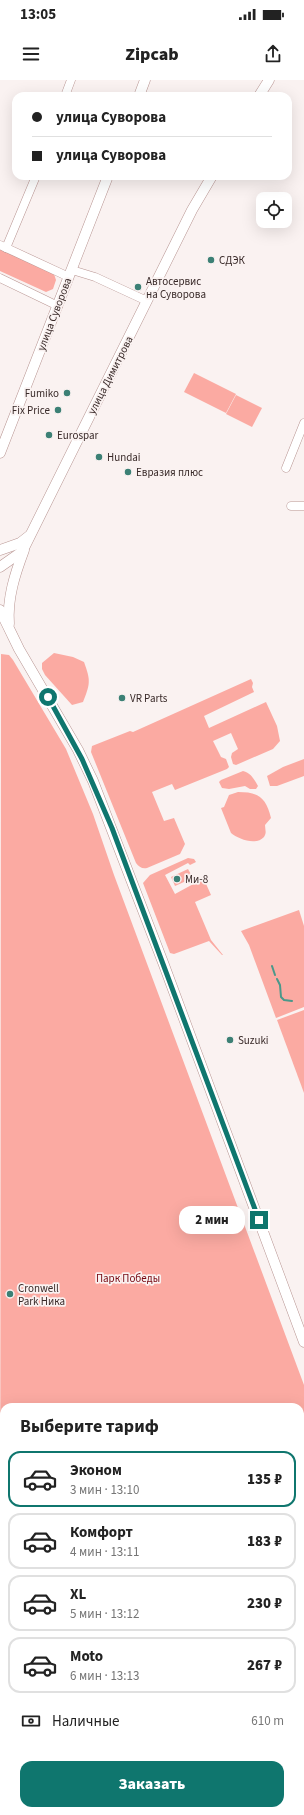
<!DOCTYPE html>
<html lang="ru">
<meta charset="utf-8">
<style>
body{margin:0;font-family:"Source Sans 3",sans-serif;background:#f6f6f6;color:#222;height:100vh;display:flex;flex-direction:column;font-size:15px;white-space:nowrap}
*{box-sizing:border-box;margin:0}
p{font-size:13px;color:#767676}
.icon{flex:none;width:22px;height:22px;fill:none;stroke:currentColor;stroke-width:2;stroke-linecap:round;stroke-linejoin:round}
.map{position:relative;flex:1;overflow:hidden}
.details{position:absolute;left:0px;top:1323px;width:304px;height:412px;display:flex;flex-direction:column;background:#fff;border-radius:12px 12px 0 0;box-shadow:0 4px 16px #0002}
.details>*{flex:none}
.top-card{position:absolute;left:12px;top:12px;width:280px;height:88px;border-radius:12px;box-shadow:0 4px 16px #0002;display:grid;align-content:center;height:88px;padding:0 20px;background:#fff}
.fabs{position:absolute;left:256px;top:112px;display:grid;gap:8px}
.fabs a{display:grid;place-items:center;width:36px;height:36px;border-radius:8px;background:#fff;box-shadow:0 4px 16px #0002;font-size:20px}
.end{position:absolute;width:18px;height:18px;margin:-9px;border:5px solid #0f766e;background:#fff;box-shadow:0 0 0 2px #fff}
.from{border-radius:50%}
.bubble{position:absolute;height:28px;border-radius:12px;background:#fff;box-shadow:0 4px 16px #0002;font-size:13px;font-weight:800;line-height:28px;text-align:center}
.top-card b{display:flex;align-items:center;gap:14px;height:38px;font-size:15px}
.top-card b+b{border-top:1px solid #e0e0e0}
.top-card i{width:10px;height:10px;background:#222}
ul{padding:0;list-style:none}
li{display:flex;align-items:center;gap:12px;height:56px;margin:0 8px 6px;padding:0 12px;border:2px solid #e0e0e0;border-radius:12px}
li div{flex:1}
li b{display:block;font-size:15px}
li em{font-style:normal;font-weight:800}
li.selected{border-color:#0f766e}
li>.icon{width:36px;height:36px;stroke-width:1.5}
h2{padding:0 20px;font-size:18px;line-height:48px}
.pay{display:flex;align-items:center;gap:10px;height:44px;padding:0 20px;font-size:15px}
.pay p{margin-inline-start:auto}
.button{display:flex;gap:8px;margin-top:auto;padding:8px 20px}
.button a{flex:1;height:46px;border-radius:12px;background:#0f766e;color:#fff;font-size:16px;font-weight:800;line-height:46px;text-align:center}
.status{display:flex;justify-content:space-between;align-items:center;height:28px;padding:0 20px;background:#fff;direction:ltr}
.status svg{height:11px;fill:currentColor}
header{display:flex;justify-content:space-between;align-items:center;height:52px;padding:0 20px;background:#fff;font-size:18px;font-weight:800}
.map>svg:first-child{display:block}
.green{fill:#fbaaa2;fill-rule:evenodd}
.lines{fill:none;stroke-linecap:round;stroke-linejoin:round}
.stream{stroke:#49988a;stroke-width:2}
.minor-casing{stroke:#b89592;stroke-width:9}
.major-casing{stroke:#b89592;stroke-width:11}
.minor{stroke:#fff;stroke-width:8}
.major{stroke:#fff;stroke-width:10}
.route{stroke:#0f766e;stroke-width:5}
.poi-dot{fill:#3c8075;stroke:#faf2f1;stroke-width:1.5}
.labels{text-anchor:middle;stroke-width:3.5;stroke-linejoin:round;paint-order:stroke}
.poi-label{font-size:11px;fill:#392a29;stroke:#faf2f1;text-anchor:start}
.street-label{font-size:11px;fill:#392a29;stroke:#faf2f1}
.park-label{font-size:11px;fill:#760711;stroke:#faf2f1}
</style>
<div class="status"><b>13:05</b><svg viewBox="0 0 49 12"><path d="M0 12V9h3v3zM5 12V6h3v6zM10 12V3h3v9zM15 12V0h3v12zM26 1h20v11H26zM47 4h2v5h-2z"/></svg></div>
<header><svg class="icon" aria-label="menu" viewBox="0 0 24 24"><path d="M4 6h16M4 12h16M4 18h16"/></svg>Zipcab<svg class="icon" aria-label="share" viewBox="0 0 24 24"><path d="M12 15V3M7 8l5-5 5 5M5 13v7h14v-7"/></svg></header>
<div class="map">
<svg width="304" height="1735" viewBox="0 0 304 1735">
<rect width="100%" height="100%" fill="#faf2f1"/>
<g class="green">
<polygon points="0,169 54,194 56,200 53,209 46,212 0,191"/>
<polygon points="194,293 236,314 226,333 184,312"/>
<polygon points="236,315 262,328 252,347 226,334"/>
<path d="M 54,573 L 73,577 L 84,582 C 91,601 90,604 83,622 L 72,625 L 45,595 L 42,589 L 42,583 Z"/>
<path d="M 1,574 L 9,575 L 13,580 L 66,669 L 93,734 L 114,795 L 304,1305 L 304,1735 L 0,1735 ZM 4,1327 L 300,1327 L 300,1731 L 4,1731 Z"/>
<path d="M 251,599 L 253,603 L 252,607 L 254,612 L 204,636 L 209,648 L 266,622 L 277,646 L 280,661 L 273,669 L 236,685 L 233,684 L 231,677 L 232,673 L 238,669 L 231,653 L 213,661 L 221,677 L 226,679 L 229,687 L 227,689 L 175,710 L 172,704 L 152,712 L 164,741 L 174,738 L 185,764 L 180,774 L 147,788 C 142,789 139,787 136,783 L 91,672 L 92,666 L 130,651 L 133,652 Z"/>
<polygon points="304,679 304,696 277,706 270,706 267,696 283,687"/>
<path d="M 243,691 C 251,693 254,699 258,706 L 256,709 L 250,709 L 245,706 L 229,709 L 222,708 L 219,702 L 221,700 Z"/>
<path d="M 238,712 C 258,712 266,717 271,738 L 265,745 C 265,749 267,753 264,757 C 256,766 238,759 231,753 L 221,728 L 224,727 L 229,715 Z"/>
<polygon points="188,778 194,779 196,782 190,785 188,783 165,795 175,814 197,802 197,800 203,797 211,815 195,822 211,860 223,875 222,875 209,861 174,874 170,873 143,803 150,795"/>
<polygon points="188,789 193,798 175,806 171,797"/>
<polygon points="299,830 304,846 304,927 276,938 249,865 241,851"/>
<polygon points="304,930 304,1013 277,940"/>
</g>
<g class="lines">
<g class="stream">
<polyline points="272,886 275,895"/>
<polyline points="277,899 280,905 281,917 284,920 292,921"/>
</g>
<g class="minor-casing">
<g id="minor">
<polyline points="65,16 71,0"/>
<polyline points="0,165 69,197"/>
<polyline points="6,168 36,96"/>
<polyline points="72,190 95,197 147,221"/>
<polyline points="0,198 58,226"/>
<polyline points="286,388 304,343"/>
<polyline points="291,426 304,426"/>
</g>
</g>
<g class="major-casing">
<g id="major">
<polyline points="139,16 145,0"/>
<polyline points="259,16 269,0"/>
<polyline points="0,373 108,96"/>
<polyline points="0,470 20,463 29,456"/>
<polyline points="0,487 20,473 25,466 192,130 212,96"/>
<polyline points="0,530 19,569 78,670 93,701 164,885 304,1262"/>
<path d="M 9,544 C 7,518 15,494 24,470"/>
</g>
</g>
<use href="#minor" class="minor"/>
<use href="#major" class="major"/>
</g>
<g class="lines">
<polyline class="route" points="48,617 82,679 112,748 259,1140"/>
</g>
<g class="poi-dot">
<circle cx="211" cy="180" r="4"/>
<circle cx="138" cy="207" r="4"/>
<circle cx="67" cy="313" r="4"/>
<circle cx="58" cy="330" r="4"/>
<circle cx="49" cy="355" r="4"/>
<circle cx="99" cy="377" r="4"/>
<circle cx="128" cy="392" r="4"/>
<circle cx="122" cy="618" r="4"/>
<circle cx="177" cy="799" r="4"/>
<circle cx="230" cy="960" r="4"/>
<circle cx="10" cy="1214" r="4"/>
</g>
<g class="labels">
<g class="poi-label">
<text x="219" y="184">СДЭК</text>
<text x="146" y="205">Автосервис<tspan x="146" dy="13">на Суворова</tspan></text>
<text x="59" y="317" text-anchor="end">Fumiko</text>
<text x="50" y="334" text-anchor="end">Fix Price</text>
<text x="57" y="359">Eurospar</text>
<text x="107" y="381">Hundai</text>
<text x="136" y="396">Евразия плюс</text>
<text x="130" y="622">VR Parts</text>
<text x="185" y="803">Ми-8</text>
<text x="238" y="964">Suzuki</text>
<text x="18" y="1212">Cronwell<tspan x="18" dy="13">Park Ника</tspan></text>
</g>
<g class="street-label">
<text transform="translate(54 234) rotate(-69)" y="4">улица Суворова</text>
<text transform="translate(110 295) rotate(-63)" y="4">улица Димитрова</text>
</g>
<g class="park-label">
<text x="128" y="1202">Парк Победы</text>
</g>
</g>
</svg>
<div class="fabs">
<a><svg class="icon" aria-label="locate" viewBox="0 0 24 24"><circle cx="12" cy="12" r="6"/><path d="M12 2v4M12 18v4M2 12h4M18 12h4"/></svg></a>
</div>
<i class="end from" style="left:48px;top:617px"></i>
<i class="end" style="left:259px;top:1140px"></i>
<div class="bubble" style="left:179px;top:1126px;width:66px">2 мин</div>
<div class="top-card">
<b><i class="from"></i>улица Суворова</b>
<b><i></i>улица Суворова</b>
</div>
<section class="details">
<h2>Выберите тариф</h2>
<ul>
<li class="selected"><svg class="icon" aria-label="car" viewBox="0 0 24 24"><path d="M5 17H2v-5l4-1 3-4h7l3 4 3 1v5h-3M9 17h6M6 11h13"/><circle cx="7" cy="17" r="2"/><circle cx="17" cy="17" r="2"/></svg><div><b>Эконом</b><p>3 мин · 13:10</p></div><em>135 ₽</em></li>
<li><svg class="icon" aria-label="car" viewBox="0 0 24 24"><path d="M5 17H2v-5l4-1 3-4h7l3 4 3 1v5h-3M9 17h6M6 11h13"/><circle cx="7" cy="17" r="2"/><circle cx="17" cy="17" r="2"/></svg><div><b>Комфорт</b><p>4 мин · 13:11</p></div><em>183 ₽</em></li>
<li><svg class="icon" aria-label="car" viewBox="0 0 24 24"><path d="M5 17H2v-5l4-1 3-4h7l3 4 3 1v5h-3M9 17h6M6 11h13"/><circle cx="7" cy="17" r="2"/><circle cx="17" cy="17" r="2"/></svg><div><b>XL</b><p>5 мин · 13:12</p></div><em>230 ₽</em></li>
<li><svg class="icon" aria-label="car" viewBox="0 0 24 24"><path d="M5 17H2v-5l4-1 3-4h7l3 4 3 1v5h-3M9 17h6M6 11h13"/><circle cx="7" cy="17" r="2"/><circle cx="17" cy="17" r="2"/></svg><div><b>Moto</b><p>6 мин · 13:13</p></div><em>267 ₽</em></li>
</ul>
<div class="pay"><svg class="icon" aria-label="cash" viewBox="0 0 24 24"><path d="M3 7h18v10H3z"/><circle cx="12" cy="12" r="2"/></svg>Наличные<p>610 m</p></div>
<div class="button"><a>Заказать</a></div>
</section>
</div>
